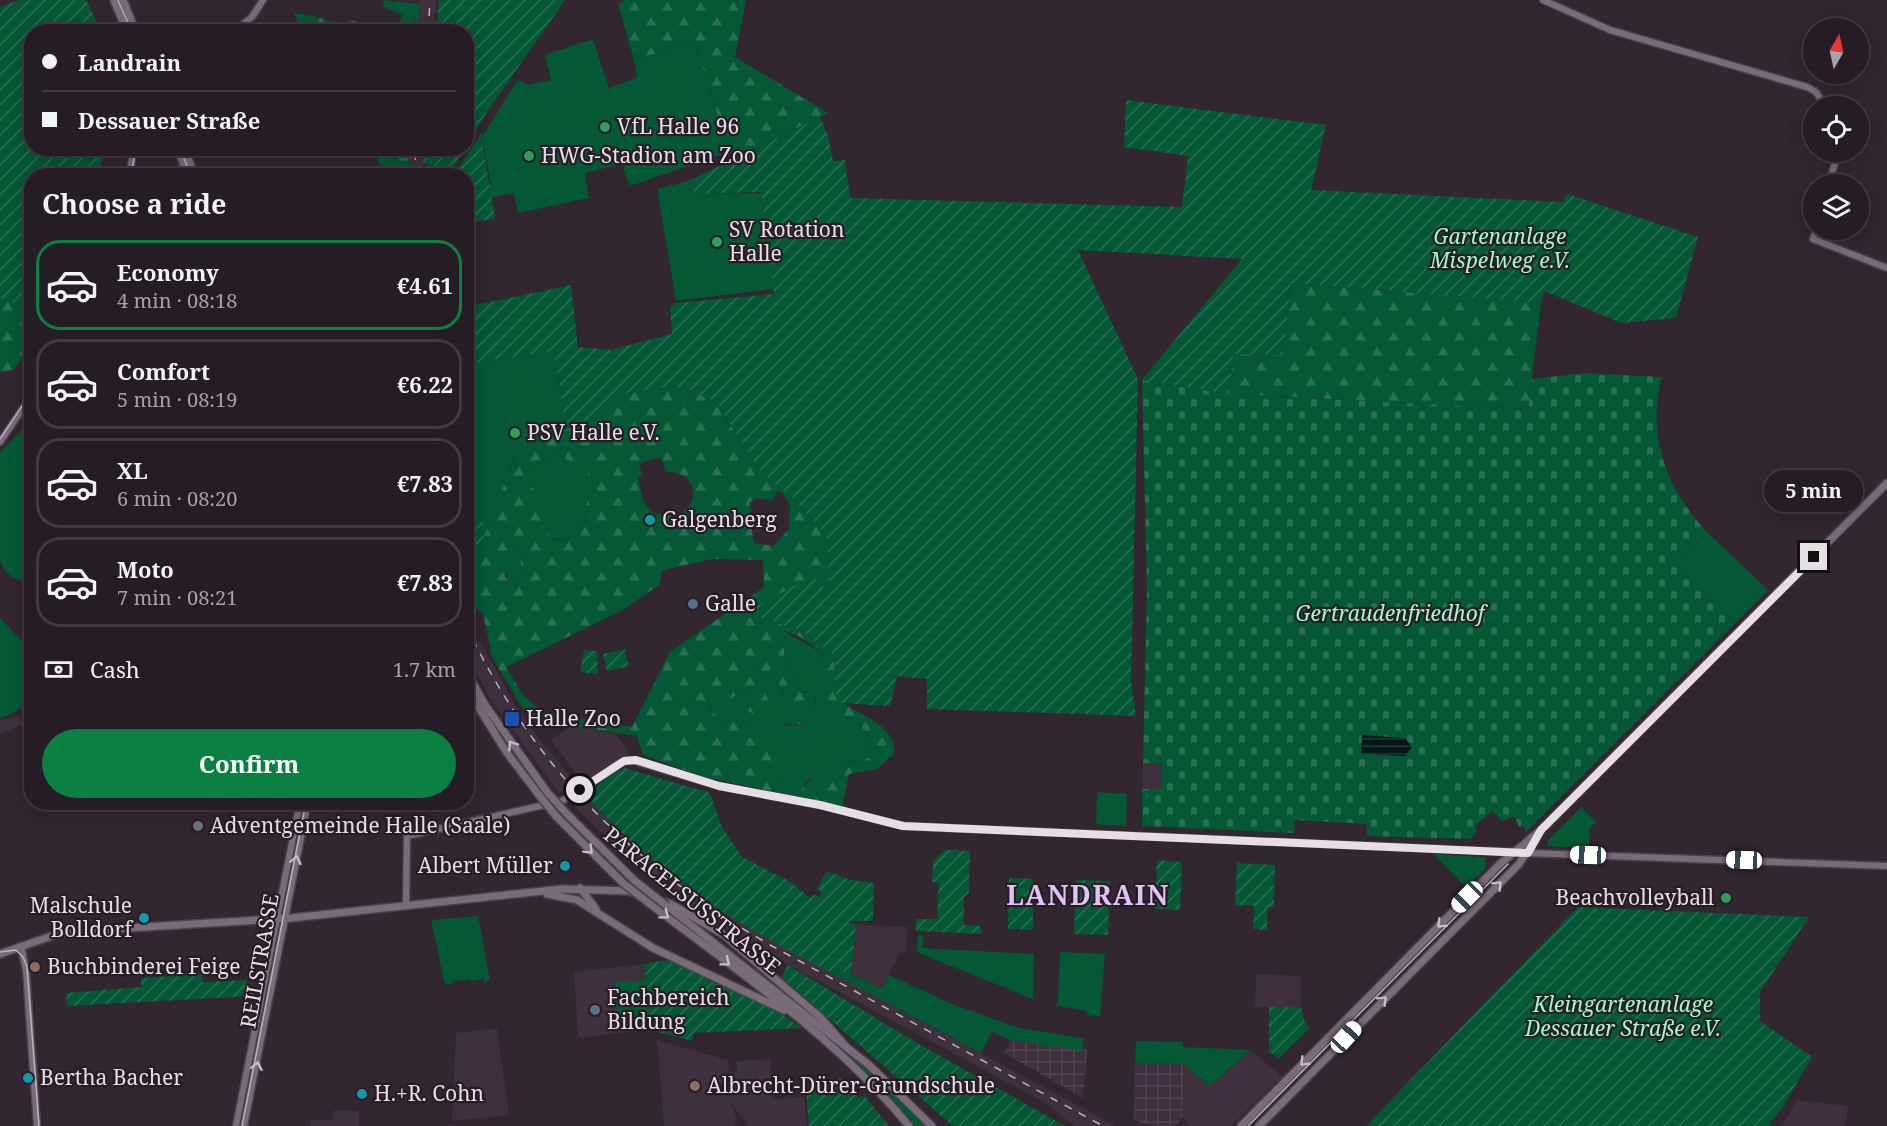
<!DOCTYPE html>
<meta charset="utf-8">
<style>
body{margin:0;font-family:"Noto Serif",serif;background:#2e252d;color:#f1f3f6;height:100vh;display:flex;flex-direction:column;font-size:22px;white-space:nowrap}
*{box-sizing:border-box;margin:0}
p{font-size:20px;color:#a4a1a7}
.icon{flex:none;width:33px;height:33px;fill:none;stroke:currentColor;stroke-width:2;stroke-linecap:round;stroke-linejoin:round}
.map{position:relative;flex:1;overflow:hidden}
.panel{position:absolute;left:24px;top:168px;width:450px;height:642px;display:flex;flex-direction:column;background:#261c25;border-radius:24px;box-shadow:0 3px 15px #0003,0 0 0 2px #423a42}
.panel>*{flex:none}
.banner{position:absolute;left:24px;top:24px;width:450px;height:132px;border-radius:24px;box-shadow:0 3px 15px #0003,0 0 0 2px #423a42;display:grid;align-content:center;height:132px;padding:0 18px;background:#261c25}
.needle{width:39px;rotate:9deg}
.buttons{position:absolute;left:1803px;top:18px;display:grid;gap:12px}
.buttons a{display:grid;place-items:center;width:66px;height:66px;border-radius:50%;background:#261c25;box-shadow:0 3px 15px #0003,0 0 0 2px #423a42;font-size:30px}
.end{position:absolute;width:27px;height:27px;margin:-14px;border:8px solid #e6dee5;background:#111;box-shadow:0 0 0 3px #111}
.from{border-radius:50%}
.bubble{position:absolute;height:42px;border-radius:21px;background:#261c25;box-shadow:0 3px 15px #0003,0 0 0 2px #423a42;font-size:20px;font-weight:700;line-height:42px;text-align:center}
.car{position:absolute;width:18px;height:36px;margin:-18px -9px;border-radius:8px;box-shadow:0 0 4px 2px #0007;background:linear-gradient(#fff 24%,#345 0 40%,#fff 0 76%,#345 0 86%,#fff 0)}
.banner b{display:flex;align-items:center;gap:21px;height:57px;font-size:22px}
.banner b+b{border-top:2px solid #423a42}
.banner i{width:15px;height:15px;background:#f1f3f6}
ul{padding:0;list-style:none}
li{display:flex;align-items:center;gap:18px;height:90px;margin:0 12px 9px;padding:0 6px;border:3px solid #423a42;border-radius:24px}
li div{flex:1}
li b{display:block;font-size:22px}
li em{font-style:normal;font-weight:700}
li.current{border-color:#0b8043}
li>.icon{width:54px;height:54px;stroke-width:1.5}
h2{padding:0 18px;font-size:27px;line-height:72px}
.pay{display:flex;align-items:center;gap:15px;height:66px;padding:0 18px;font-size:22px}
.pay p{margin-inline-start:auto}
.primary-button{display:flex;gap:12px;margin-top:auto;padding:12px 18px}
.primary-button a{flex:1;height:69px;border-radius:36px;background:#0b8043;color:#fff;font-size:24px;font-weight:700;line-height:69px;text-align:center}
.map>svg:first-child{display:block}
.built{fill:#3f303e}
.industrial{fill:url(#industrial-grid)}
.green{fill:#045834}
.forest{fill:url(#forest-firs);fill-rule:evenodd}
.cemetery{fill:url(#cemetery-stones)}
.garden{fill:url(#garden-furrows)}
.water{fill:url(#water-rules)}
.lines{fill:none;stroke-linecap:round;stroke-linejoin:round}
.tertiary-casing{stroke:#4a414a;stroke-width:9}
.secondary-casing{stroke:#4a414a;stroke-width:10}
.tertiary{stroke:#796b78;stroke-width:6}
.secondary{stroke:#796b78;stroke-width:7}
.tram{stroke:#bab1b9;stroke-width:1.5}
.rail{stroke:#bab1b9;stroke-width:1.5;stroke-dasharray:8 8;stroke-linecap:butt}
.secondary-bridge-casing{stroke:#4a414a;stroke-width:10;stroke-linecap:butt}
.secondary-bridge{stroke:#796b78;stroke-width:7}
.oneway{stroke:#c5bcc4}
.route{stroke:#e6dee5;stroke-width:8}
.leisure-dot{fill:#2e9e5b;stroke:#281c27;stroke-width:2}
.culture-dot{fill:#0f9aa8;stroke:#281c27;stroke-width:2}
.service-dot{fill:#5c6f8a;stroke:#281c27;stroke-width:2}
.transit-dot{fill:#1a4fb4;stroke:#281c27;stroke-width:2}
.worship-dot{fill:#6b7280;stroke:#281c27;stroke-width:2}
.education-dot{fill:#8d6e63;stroke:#281c27;stroke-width:2}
.labels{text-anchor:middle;stroke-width:4.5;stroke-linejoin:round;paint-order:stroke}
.poi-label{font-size:21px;fill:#e6dee5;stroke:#281c27;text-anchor:start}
.park-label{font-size:21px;font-style:italic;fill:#9dfcc4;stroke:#281c27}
.street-label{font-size:21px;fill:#e6dee5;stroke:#281c27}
.district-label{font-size:27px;font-weight:bold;letter-spacing:1.5px;fill:#e1c2f7;stroke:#281c27}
</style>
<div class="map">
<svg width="1887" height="1126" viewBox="0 0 1887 1126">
<defs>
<pattern id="industrial-grid" width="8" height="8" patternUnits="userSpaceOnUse" patternTransform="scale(1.5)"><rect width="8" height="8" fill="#3f303e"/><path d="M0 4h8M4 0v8" fill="none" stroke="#524450"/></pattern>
<pattern id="forest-firs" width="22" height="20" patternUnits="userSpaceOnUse" patternTransform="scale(1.5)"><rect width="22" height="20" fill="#045834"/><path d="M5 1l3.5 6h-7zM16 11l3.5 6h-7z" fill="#297051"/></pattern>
<pattern id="cemetery-stones" width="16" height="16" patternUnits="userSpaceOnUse" patternTransform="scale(1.5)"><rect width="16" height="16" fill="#045834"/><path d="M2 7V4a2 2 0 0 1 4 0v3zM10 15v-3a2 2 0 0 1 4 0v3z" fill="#297051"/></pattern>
<pattern id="garden-furrows" width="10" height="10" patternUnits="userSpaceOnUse" patternTransform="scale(1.5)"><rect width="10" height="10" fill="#045834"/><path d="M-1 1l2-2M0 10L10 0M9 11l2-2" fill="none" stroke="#297051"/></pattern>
<pattern id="water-rules" width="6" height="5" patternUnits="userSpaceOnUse" patternTransform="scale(1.5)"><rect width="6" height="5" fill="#051618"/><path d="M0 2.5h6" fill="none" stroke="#293739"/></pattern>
</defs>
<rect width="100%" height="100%" fill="#322631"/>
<g class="built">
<polygon points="420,0 436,0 434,31 418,31"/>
<polygon points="410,149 424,149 422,175 408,176"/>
<polygon points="477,641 480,641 514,703 532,730 575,783 566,790 559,793 489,697 467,655 467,645"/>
<polygon points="20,715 23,724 0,733 0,721"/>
<polygon points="571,726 615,734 623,743 630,758 582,782 551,740"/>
<polygon points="1143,763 1162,764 1161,789 1142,789"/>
<polygon points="586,795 616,829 649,860 850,983 1116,1126 1075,1126 1042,1101 758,948 689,904 612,843 573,805"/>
<polygon points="856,924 908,927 906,954 900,952 882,989 851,974"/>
<polygon points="644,964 646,980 614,982 619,1033 582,1038 578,1036 574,972"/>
<polygon points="1256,974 1301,976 1301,1007 1255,1007"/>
<polygon points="497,1028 509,1115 452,1121 456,1033"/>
<polygon points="657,1040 728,1060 729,1073 737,1072 737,1061 770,1059 773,1099 804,1097 807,1126 748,1126 732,1104 737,1121 733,1126 664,1126"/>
<polygon points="1251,1050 1282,1077 1231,1126 1190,1126 1182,1117 1184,1064 1210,1086"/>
<polygon points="1797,1100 1848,1106 1845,1126 1781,1126"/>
<polygon points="334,1110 359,1111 359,1126 310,1126 311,1120 332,1120"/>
</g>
<g class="industrial">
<polygon points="1010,1040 1087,1050 1083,1098 1004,1053"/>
<polygon points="1135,1063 1184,1064 1182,1117 1176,1126 1150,1126 1134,1120"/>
</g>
<g class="green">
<polygon points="383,0 420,4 418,31 398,31 402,15 384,7"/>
<path d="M 593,39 L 609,88 L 637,78 L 634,60 L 695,42 L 729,152 L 633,185 L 629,185 L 622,164 L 585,173 L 589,198 L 518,213 L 514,193 L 490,198 L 488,185 L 491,184 L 481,133 L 483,135 C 496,117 505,98 518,80 L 528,85 L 551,80 L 545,55 Z"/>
<polygon points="689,181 695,194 761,193 774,289 676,301 657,189"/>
<polygon points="554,351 566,429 562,437 514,458 490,521 467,524 467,364"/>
<path d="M 31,421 L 31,585 C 16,579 4,576 0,560 L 0,452 Z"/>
<path d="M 554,452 L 581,468 L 587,468 L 588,471 C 583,500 600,544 552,539 L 546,532 L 524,476 L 525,472 Z"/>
<polygon points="1707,532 1768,590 1735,623 1676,564"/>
<polygon points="514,550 520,553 522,576 511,583 507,582 507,568"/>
<path d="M 0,618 L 32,652 C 32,689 41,705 0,718 Z"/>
<path d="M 782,630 L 824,654 C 824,663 818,672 820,681 C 829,714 863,716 872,745 L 869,757 L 860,762 L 842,764 L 817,779 L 808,780 L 803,785 L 799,798 L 774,792 L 780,771 L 779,760 L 766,749 L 761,736 L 747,723 C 737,722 730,720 720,720 L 708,706 L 711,703 L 733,697 L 745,689 L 750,694 L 747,709 L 762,690 C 753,686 750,671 755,664 L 760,667 L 762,682 L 770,669 L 784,694 L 803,707 L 801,716 L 783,725 L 803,725 L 811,716 L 816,701 L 806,691 L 799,691 L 800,674 L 787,671 L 783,644 L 777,631 Z"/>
<polygon points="1097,792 1127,794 1126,826 1096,824"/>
<polygon points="1581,807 1596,822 1590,827 1589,849 1547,846 1548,840"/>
<polygon points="1433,854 1486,857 1485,869 1467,888"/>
<polygon points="478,916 490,981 484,982 483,976 481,980 471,981 468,977 468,980 452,981 452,984 445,985 431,920"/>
<polygon points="918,935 923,936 923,948 1034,954 1033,999 921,954 917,951"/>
<polygon points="1060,952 1105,954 1100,1017 1087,1015 1086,1011 1053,1005 1058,1003"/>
<polygon points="840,969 882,989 889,975 952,1004 1019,1028 1084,1038 1082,1051 1010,1040 992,1032 981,1053 839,977"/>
<polygon points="646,980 650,1030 619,1033 614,982"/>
<polygon points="1136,1041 1182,1042 1183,1047 1251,1050 1210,1086 1184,1064 1135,1063"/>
<polygon points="853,1056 890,1087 929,1126 915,1126 851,1057"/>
</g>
<g class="forest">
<polygon points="625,0 746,0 735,57 828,113 754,149 729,152 695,42 634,60 618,4"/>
<polygon points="294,13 314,16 341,25 350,20 398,31 312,31 299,25"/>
<polygon points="375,149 410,149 408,175 382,175"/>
<polygon points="1291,283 1541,303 1528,409 1229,394 1233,354 1283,355"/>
<polygon points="0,298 32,309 31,344 14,370 0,372"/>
<path d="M 671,386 L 687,389 L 717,403 L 754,462 L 774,484 L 793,498 L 827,536 L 830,594 L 779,597 L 753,609 L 756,616 L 800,630 L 834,655 L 836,698 C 848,710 900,725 894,754 L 877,769 L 849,774 L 842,808 L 799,798 L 803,785 L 842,764 L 860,762 L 869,757 L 872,745 C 863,714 830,720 820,681 C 818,672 824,663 824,654 C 813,645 791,628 777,631 L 783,644 L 787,671 L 800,674 L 799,691 L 814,694 L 816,698 L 811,716 L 805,724 L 783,725 L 782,718 L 798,718 L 803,707 L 784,694 L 770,669 L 765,682 L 762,682 L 760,667 L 755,664 L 753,669 L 756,685 L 764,691 L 768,700 L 761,716 L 749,712 L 747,705 L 750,694 L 745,689 L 730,699 L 711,703 L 708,706 L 720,720 C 729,720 750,723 758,728 L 766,749 L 779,760 L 780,771 L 774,792 L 704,777 L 643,755 L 637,736 L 536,720 L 522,707 L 492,657 L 483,614 L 467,599 L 467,580 L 514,458 L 566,429 L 587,425 L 618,395 ZM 554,452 L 581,468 L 587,468 L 588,471 C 583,500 600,545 552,539 C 538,522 543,510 536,493 C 532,485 525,480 525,472 ZM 658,458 L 661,459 L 666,471 C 671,473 676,472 680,474 C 703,483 694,520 666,515 C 659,514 654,515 649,509 C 641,500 641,489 638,479 L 642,475 L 639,463 ZM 777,491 L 782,492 L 790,504 L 789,529 L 774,546 L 755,543 C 749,529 754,517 749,503 L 757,498 L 773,501 ZM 514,550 L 520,553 L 522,576 L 511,583 L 505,577 ZM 713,559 L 763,560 L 764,587 L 670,652 L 632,727 L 542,712 L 523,695 L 506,667 L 621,611 L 659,585 L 663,570 Z"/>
</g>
<path class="cemetery" d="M 1584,373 L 1662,377 C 1646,436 1667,489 1707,532 L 1676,564 L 1735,623 L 1526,832 L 1523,826 L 1519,827 L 1515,817 L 1502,821 L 1492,811 L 1475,826 L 1477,831 L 1470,839 L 1367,836 L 1367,824 L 1295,820 L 1294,833 L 1142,826 L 1142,789 L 1161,789 L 1162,764 L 1143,763 L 1147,590 L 1142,380 L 1229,394 L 1528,409 L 1532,379 Z"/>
<g class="garden">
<polygon points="19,0 86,0 101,31 32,32 32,148 104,149 100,175 32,176 31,309 0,298 0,7"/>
<polygon points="439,0 565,0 489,109 467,145 466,32 436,31"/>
<polygon points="1126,100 1326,125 1311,190 1563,202 1567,194 1698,237 1676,318 1621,323 1544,291 1541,303 1291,283 1283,355 1233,354 1229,394 1142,380 1242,259 1078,250 1138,379 1131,681 1136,716 927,709 927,679 897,676 890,706 841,703 836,698 834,655 800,630 756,616 752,609 812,576 830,593 827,536 793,498 774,484 754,462 717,403 712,400 687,389 671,386 618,395 587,425 566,429 554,351 467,364 467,307 571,285 578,347 611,350 672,334 670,308 675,303 774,294 761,192 695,194 689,181 820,117 828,135 833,161 845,160 850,198 1182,207 1188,156 1124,147"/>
<polygon points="481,134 495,219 467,223 466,176 454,175"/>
<polygon points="424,149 424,148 465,149 448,176 438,175 437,166 423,164"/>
<polygon points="490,521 467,581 467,524"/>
<polygon points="625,649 628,667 607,671 603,654"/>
<polygon points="584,650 597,651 598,674 580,672"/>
<path d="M 625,768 L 710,793 L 721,825 L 742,857 L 791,882 L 810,898 L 815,895 L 820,897 L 822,892 L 817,889 L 827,871 L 847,879 L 874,883 L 873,921 L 849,921 L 849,923 L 856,924 L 851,974 L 840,970 L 839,977 C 737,924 662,882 586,795 L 614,772 Z"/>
<polygon points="945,850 970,851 969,893 964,897 964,925 981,926 981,934 916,931 916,919 937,919 939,883 932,882 933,861"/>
<polygon points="1157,860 1182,862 1180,910 1155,909"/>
<polygon points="1237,863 1275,865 1274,907 1268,907 1267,930 1253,929 1254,906 1235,905"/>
<polygon points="1009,878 1033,879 1033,930 1008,929"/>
<polygon points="1076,880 1110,881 1108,935 1074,934"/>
<polygon points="1578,907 1809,917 1760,992 1760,1021 1812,1057 1784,1105 1768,1126 1366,1126"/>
<polygon points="667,960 772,1007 802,1028 694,1033 692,1041 650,1030 644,964"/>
<polygon points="788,965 910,1039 1065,1126 953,1126 781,977"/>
<polygon points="202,974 202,982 247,980 245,990 254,992 252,996 67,1006 66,993 141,987 141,978"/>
<polygon points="1269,1007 1301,1007 1304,1020 1310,1028 1279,1058 1269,1052"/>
<polygon points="844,1078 858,1097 865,1096 889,1126 809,1126 806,1091 821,1090 820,1083"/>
</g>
<polygon class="water" points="1362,735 1405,738 1412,747 1405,756 1361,754"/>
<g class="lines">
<g class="tertiary-casing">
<g id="tertiary">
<polyline points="1543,0 1610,30 1807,87 1816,92 1825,106"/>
<polyline points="233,32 252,17 263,0"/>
<polyline points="129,176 134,148"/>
<polyline points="1829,184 1838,152"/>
<polyline points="1816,230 1813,239 1887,268"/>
<polyline points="0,442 32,395"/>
<polyline points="1528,853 1887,866"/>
<polyline points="406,906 407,836 562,801 624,761 631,760 719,786 820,805 903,826 1512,852"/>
<polyline points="21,946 26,970 37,1126"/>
<polyline points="236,1126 300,802"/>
<polyline points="244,1126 308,802"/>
</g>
</g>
<g class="secondary-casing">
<g id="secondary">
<polyline points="114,0 127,32"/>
<polyline points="123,0 136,32"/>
<polyline points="177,148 189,176"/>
<polyline points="184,148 195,176"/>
<polyline points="466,671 485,705 547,792"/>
<polyline points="466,687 507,753 539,795"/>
<polyline points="565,812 635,881"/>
<polyline points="556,816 623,883"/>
<polyline points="580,888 596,909"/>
<polyline points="547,894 577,900 653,948 784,1010"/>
<path d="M 650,904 C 740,973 836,1037 909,1126"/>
<polyline points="667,906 869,1065 932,1126"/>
<polyline points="0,954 63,932 291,918 562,889 628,891 671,904 724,935 821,1018 848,1049"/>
<polyline points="1241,1126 1500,864 1541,830 1887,483"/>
<polyline points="1259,1126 1519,864 1538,834"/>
</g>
</g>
<use href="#tertiary" class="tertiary"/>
<use href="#secondary" class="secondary"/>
<g class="tram">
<polyline points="118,0 132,32"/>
<polyline points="180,148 191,176"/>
<polyline points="131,176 136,148"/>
<polyline points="0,439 32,391"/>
<polyline points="0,952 16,950 23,957 27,967 39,1126"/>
<polyline points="242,1126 306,802"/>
<polyline points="1248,1126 1508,864"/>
</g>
<g class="rail">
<polyline points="428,32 430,0"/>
<polyline points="414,176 416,148"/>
<path d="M 466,625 C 533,768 636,868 772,946 L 1103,1126"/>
</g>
<g class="secondary-bridge-casing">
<g id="secondary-bridge">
<polyline points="547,792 565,812"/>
<polyline points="539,795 556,816"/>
<polyline points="635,881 667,906"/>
<polyline points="623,883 650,904"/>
</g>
</g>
<use href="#secondary-bridge" class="secondary-bridge"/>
</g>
<defs><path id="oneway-chevron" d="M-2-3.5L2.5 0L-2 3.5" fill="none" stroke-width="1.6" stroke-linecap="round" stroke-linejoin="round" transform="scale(1.5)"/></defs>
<g class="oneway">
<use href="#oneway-chevron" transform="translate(512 745) rotate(-125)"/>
<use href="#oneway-chevron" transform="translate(589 850) rotate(45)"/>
<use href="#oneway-chevron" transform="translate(296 860) rotate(-78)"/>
<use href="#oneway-chevron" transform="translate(1498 885) rotate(-45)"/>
<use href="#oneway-chevron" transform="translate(665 915) rotate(37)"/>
<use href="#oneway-chevron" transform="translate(1441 924) rotate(135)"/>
<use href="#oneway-chevron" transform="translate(726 962) rotate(37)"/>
<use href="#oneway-chevron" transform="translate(1383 1000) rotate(-45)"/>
<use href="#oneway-chevron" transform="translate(1304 1062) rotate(135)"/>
<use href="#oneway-chevron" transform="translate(257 1066) rotate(-79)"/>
</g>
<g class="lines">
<polyline class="route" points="580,790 624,761 636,760 719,786 820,805 903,826 1528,853 1541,830 1814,557"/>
</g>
<g class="leisure-dot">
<circle cx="605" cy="127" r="6"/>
<circle cx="529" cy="156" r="6"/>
<circle cx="717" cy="242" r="6"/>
<circle cx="515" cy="433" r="6"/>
<circle cx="1726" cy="898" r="6"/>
</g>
<g class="culture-dot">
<circle cx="650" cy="520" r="6"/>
<circle cx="565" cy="866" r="6"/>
<circle cx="144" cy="918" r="6"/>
<circle cx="28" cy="1078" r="6"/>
<circle cx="362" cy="1094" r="6"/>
</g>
<g class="service-dot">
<circle cx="693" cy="604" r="6"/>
<circle cx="595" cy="1010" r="6"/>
</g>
<rect class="transit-dot" x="504" y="711" width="16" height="16" rx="3"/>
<circle class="worship-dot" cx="198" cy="826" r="6"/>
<g class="education-dot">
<circle cx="35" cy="967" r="6"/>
<circle cx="695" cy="1086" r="6"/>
</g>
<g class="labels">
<g class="poi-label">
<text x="617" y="134">VfL Halle 96</text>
<text x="541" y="163">HWG-Stadion am Zoo</text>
<text x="729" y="237">SV Rotation<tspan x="729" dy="24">Halle</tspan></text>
<text x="527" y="440">PSV Halle e.V.</text>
<text x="662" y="527">Galgenberg</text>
<text x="705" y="611">Galle</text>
<text x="526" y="726">Halle Zoo</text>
<text x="210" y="833">Adventgemeinde Halle (Saale)</text>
<text x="553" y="873" text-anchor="end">Albert Müller</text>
<text x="1714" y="905" text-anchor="end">Beachvolleyball</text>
<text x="132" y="913" text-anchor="end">Malschule<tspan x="132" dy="24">Bolldorf</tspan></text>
<text x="47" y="974">Buchbinderei Feige</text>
<text x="607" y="1005">Fachbereich<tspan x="607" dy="24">Bildung</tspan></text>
<text x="40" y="1085">Bertha Bacher</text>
<text x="707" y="1093">Albrecht-Dürer-Grundschule</text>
<text x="374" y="1101">H.+R. Cohn</text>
</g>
<g class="park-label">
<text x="1500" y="244">Gartenanlage<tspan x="1500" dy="24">Mispelweg e.V.</tspan></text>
<text x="1390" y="621">Gertraudenfriedhof</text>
<text x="1623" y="1012">Kleingartenanlage<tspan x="1623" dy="24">Dessauer Straße e.V.</tspan></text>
</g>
<g class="street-label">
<text transform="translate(692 901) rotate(39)" y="7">PARACELSUSSTRASSE</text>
<text transform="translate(260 961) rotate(-80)" y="7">REILSTRASSE</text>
</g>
<g class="district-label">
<text x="1088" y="905">LANDRAIN</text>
</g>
</g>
</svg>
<div class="buttons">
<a><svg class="needle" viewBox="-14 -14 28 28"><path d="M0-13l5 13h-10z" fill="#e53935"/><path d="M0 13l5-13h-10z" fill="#a4a1a7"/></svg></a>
<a><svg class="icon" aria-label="locate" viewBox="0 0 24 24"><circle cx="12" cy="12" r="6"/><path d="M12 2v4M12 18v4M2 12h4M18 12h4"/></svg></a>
<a><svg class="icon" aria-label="layers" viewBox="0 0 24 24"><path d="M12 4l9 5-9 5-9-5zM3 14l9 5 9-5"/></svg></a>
</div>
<i class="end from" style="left:580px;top:790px"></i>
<i class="end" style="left:1814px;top:557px"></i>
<div class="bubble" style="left:1764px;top:470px;width:99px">5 min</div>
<i class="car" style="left:1588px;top:855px;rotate:272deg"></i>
<i class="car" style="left:1744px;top:860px;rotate:272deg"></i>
<i class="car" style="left:1467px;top:897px;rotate:225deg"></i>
<i class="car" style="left:1346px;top:1037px;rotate:43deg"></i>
<div class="banner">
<b><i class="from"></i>Landrain</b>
<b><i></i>Dessauer Straße</b>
</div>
<section class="panel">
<h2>Choose a ride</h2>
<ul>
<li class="current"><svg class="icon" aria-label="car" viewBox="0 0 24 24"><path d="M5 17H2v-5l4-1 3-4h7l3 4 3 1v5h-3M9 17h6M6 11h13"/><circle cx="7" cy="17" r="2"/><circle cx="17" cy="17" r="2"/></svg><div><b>Economy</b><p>4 min · 08:18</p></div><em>€4.61</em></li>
<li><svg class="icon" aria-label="car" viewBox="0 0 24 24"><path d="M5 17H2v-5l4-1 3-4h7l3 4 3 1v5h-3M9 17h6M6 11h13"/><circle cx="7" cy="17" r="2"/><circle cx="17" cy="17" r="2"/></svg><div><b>Comfort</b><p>5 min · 08:19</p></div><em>€6.22</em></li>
<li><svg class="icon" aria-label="car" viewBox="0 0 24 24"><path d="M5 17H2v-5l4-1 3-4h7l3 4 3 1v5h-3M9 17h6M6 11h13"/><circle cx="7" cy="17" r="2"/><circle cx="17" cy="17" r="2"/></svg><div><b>XL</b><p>6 min · 08:20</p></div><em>€7.83</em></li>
<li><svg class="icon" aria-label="car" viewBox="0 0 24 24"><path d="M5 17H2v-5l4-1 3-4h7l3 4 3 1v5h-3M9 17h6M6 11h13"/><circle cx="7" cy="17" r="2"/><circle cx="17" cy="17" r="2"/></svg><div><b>Moto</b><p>7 min · 08:21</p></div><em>€7.83</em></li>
</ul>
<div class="pay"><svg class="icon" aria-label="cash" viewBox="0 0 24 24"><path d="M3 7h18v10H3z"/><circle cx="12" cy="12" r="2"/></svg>Cash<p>1.7 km</p></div>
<div class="primary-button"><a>Confirm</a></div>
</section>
</div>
